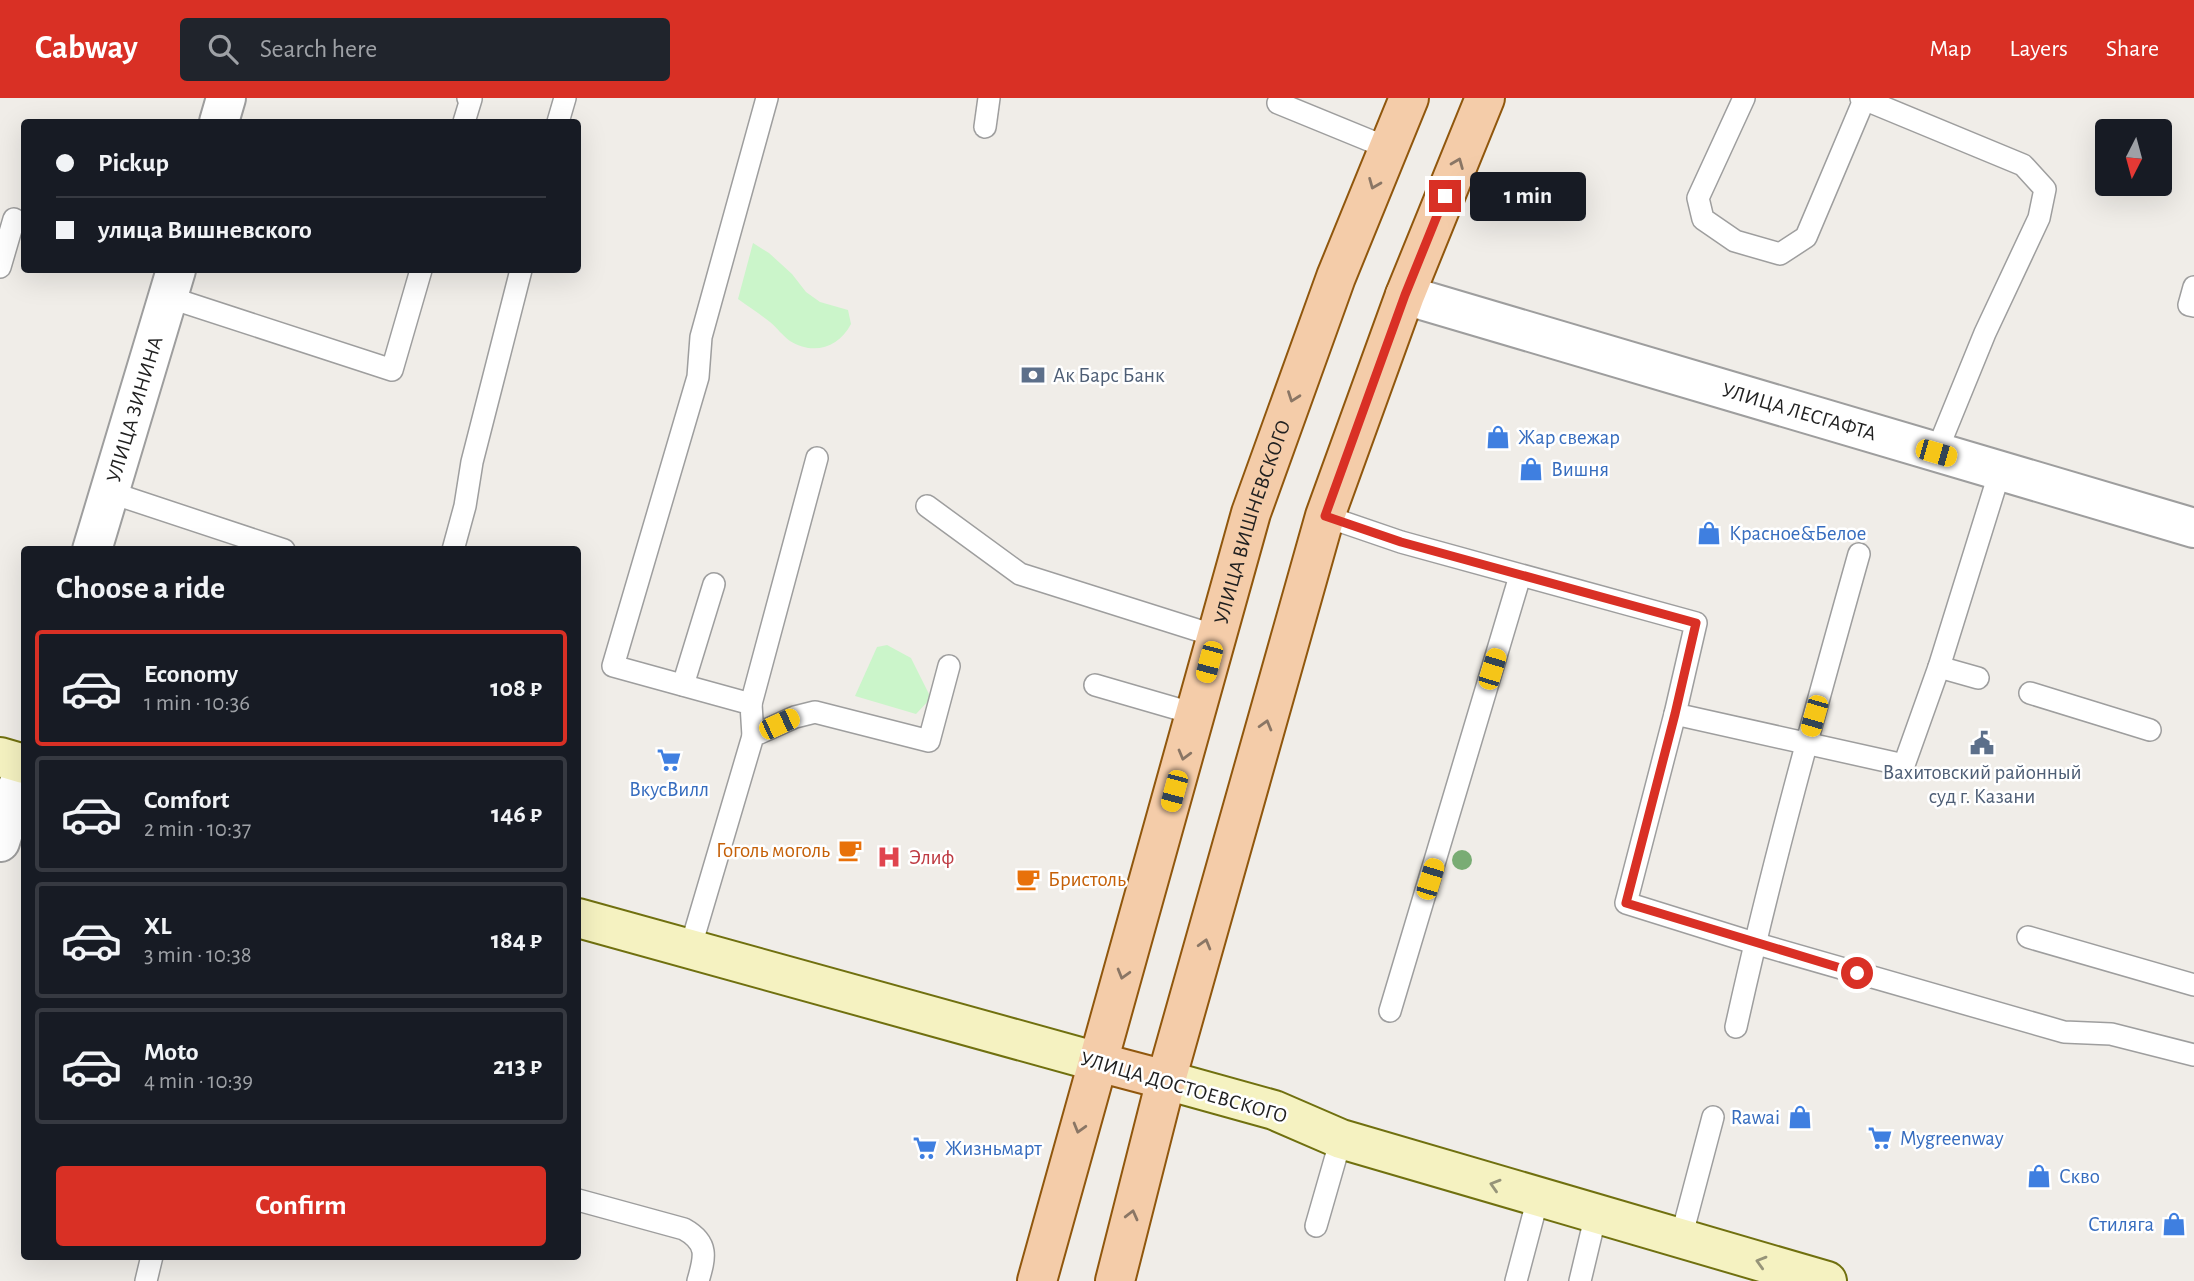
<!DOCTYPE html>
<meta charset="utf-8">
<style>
body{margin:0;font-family:"Alegreya Sans",sans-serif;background:#20242c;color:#f1f3f6;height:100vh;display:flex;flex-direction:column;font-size:26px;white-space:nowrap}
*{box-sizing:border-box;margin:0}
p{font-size:23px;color:#9ea1a6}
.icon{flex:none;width:38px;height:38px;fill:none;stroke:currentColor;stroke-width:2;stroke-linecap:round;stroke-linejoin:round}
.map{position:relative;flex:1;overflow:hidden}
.sheet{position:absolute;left:21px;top:448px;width:560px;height:714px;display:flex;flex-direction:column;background:#171b24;border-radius:7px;box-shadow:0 7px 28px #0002}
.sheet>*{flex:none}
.hud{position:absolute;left:21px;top:21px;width:560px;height:154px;border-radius:7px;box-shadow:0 7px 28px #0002;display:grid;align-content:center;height:154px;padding:0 35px;background:#171b24}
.needle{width:46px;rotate:186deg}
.tools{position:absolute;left:2095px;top:21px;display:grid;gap:14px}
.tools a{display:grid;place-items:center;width:77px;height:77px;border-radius:7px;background:#171b24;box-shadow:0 7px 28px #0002;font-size:35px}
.end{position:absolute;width:32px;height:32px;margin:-16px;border:9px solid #d93025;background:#fff;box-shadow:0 0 0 4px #fff}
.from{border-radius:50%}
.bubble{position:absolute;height:49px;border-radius:7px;background:#171b24;box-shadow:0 7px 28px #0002;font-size:23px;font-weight:600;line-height:49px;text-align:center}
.car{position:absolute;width:21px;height:42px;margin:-21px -10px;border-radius:9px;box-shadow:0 0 5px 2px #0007;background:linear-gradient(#f5c518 24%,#345 0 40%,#f5c518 0 76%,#345 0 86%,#f5c518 0)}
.hud b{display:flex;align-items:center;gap:24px;height:66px;font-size:26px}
.hud b+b{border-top:2px solid #363941}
.hud i{width:18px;height:18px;background:#f1f3f6}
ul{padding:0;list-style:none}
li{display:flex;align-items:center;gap:21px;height:116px;margin:0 14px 10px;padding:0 21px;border:4px solid #363941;border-radius:7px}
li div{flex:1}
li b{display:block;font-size:26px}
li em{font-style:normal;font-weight:600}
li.current{border-color:#d93025}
li>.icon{width:63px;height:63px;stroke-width:1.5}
h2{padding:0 35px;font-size:32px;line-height:84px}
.primary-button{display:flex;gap:14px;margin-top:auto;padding:14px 35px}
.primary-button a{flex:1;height:80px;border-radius:7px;background:#d93025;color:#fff;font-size:28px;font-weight:600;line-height:80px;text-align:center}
header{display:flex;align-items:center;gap:42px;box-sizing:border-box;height:98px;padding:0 35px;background:#d93025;color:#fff}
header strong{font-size:33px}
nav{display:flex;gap:38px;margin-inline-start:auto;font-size:24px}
.search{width:490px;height:63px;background:#20242c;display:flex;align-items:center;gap:18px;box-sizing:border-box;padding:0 24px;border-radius:7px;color:#9ea1a6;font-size:26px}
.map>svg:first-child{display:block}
.park{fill:#cbf5ca}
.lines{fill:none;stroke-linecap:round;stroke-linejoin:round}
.lane-casing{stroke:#9e9e9e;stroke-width:24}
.street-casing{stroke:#9e9e9e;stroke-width:42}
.secondary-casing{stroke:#70700f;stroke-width:42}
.primary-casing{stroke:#90570d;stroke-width:42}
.lane{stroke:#fff;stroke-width:21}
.street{stroke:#fff;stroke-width:38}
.secondary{stroke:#f5f2c1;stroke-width:38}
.primary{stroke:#f4cca9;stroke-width:38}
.tree{fill:#79ac74}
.oneway{stroke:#8a7665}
.oneway2{stroke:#969479}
.route{stroke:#d93025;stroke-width:9}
.labels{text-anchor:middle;stroke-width:5;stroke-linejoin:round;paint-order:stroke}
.service-label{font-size:21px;fill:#4e5e75;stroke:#fff;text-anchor:start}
.street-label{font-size:21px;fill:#212121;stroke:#fff}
.shop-label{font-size:21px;fill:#366cbe;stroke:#fff;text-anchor:start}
.food-label{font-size:21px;fill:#c56008;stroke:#fff;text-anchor:end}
.health-label{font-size:21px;fill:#be3a42;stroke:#fff;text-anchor:start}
</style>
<header>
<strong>Cabway</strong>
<div class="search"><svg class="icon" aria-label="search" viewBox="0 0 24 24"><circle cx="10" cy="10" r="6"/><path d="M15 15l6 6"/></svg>Search here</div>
<nav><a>Map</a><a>Layers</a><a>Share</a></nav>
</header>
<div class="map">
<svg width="2194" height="1183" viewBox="0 0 2194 1183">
<rect width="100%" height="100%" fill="#f0ede8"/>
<g class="park">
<path d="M 753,145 L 769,155 L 792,176 L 806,194 L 820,204 L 848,212 L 851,226 C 839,249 814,258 790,243 C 783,238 777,230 770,224 C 760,216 749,209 738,201 Z"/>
<polygon points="887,547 911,560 931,600 916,616 855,598 877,549"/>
</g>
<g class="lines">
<g class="lane-casing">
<g id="lane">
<polyline points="1744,0 1698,100 1703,121 1735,143 1780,156 1806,139 1864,2"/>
<polyline points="1861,0 2023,67 2045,91 2039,120 1985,235 1936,355"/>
<polyline points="1278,5 1388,50"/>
<polyline points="464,24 471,1 468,0"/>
<polyline points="558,24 565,0"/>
<polyline points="985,29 989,0"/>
<polyline points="0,169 14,121"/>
<polyline points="2194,189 2189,207 2194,208"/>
<polyline points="168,199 392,272 421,172"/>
<polyline points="109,394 284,452"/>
<polyline points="927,408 1020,476 1216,538"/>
<polyline points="1325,418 1401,444 1696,525 1675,616 1904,667 1939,569 2000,373"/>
<polyline points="453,452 465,408 472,364 521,172"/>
<polyline points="1939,569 1978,580"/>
<polyline points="683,587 714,486"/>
<polyline points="1095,587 1195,616"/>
<polyline points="2030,595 2150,632"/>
<polyline points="751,606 817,360"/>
<polyline points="1675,616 1626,805 1754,845 2064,934 2111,936 2194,957"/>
<polyline points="753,638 751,606 613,568 698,279 701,239 767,0"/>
<polyline points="2028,839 2194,887"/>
<polyline points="690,851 753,638 795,619 815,614 929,643 949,568"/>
<polyline points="1390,913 1520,478"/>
<path d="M 1736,929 C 1771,770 1815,613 1859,456"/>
<path d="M 578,1102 L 684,1131 C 709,1145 705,1159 698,1183"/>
<polyline points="1316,1128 1341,1041"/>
<polyline points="1681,1140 1713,1019"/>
<polyline points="146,1183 152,1158"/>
<polyline points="1516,1183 1538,1100"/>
<polyline points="1580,1183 1596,1116"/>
</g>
</g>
<g class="street-casing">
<g id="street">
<polyline points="219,24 226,0"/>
<path id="s1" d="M 1405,197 L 2194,430"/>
<path id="s2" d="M 92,452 L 176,172"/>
<polyline points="0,744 24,669"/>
</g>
</g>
<g class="secondary-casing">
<g id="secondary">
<polyline points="0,659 24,666"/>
<polyline points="578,820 1098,964"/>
<polyline points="1166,982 1274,1012 1341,1041 1827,1183"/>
</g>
</g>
<g class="primary-casing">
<g id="primary">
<polyline points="1098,964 1166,982"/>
<path id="s3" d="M 1037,1183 L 1251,415 L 1336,179 L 1409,0"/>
<polyline points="1115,1183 1166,982 1325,418 1405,197 1485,0"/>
</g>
</g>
<use href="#lane" class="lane"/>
<use href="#street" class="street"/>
<use href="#secondary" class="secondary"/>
<use href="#primary" class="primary"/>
</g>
<circle class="tree" cx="1462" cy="762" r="10"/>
<defs><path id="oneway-chevron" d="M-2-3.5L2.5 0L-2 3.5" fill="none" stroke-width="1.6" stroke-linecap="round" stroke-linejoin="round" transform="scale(1.75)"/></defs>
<g class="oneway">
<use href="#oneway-chevron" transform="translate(1458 65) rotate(-68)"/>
<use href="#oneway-chevron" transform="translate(1374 86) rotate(112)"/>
<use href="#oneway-chevron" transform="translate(1293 299) rotate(110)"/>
<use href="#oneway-chevron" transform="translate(1266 627) rotate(-74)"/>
<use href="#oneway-chevron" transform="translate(1184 657) rotate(105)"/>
<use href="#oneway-chevron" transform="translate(1205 846) rotate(-74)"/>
<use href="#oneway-chevron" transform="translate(1123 876) rotate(106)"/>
<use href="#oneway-chevron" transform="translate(1079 1030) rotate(106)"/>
<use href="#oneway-chevron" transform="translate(1132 1117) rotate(-76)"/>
</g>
<g class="oneway2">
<use href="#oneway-chevron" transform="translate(1495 1087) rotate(-163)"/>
<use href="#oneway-chevron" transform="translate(1761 1164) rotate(-164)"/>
</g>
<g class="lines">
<polyline class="route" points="1445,98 1405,197 1325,418 1401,444 1696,525 1675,616 1626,805 1857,875"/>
</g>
<defs>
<g id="bank-bare" transform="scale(1.89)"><path d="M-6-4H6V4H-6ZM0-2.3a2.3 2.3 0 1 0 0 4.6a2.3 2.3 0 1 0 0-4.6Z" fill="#5c6f8a" stroke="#fff" stroke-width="2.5" paint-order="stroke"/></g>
<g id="shop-bare" transform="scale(1.89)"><path d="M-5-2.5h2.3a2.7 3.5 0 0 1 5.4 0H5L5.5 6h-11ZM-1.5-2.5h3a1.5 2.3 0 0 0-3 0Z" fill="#3f7fe0" stroke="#fff" stroke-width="2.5" paint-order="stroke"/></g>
<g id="civic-bare" transform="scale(1.89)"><path d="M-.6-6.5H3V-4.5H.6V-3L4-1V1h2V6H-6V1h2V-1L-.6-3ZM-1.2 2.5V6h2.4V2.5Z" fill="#5c6f8a" stroke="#fff" stroke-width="2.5" paint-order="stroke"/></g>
<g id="supermarket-bare" transform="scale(1.89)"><path d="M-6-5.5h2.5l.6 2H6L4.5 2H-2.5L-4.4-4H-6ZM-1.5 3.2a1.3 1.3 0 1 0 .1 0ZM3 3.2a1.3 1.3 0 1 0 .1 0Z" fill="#3f7fe0" stroke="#fff" stroke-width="2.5" paint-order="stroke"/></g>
<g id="cafe-bare" transform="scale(1.89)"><path d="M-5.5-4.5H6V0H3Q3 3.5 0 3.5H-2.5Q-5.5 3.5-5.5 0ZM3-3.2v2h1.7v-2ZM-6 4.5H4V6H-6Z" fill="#e8710a" stroke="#fff" stroke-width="2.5" paint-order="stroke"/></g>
<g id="hospital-bare" transform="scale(1.89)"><path d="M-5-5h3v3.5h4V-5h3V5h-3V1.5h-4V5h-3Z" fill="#e0444e" stroke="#fff" stroke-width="2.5" paint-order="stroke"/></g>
</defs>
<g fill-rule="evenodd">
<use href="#bank-bare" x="1033" y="277"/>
<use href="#shop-bare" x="1498" y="339"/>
<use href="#shop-bare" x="1531" y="371"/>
<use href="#shop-bare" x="1709" y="435"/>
<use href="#civic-bare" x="1982" y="645"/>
<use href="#supermarket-bare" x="669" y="662"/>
<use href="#cafe-bare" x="850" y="752"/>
<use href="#hospital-bare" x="889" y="759"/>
<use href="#cafe-bare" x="1028" y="781"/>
<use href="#shop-bare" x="1800" y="1019"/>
<use href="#supermarket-bare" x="1880" y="1040"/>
<use href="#supermarket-bare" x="925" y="1050"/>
<use href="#shop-bare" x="2039" y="1078"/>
<use href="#shop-bare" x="2174" y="1126"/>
</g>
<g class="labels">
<g class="service-label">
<text x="1053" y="284">Ак Барс Банк</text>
<text x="1982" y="681" text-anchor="middle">Вахитовский районный<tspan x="1982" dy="24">суд г. Казани</tspan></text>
</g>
<g class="street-label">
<text dy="7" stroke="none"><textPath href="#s2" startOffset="147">УЛИЦА ЗИНИНА</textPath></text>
<text dy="7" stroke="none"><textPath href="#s1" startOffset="411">УЛИЦА ЛЕСГАФТА</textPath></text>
<text dy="7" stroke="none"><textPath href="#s3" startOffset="789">УЛИЦА ВИШНЕВСКОГО</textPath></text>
<text transform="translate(1184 989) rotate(16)" y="7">УЛИЦА ДОСТОЕВСКОГО</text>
</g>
<g class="shop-label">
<text x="1518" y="346">Жар свежар</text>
<text x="1551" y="378">Вишня</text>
<text x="1729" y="442">Красное&amp;Белое</text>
<text x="669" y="698" text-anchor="middle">ВкусВилл</text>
<text x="1780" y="1026" text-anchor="end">Rawai</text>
<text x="1900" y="1047">Mygreenway</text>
<text x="945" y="1057">Жизньмарт</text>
<text x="2059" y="1085">Скво</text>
<text x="2154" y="1133" text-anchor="end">Стиляга</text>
</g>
<g class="food-label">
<text x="830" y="759">Гоголь моголь</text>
<text x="1048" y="788" text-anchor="start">Бристоль</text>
</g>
<g class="health-label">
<text x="909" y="766">Элиф</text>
</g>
</g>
</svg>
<div class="tools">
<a><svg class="needle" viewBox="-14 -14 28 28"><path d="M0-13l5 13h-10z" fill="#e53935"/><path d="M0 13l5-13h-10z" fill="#9ea1a6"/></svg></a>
</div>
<i class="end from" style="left:1857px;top:875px"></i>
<i class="end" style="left:1445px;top:98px"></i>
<div class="bubble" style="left:1470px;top:74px;width:116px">1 min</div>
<i class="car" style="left:1936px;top:355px;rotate:106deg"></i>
<i class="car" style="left:1209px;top:564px;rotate:195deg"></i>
<i class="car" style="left:1492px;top:571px;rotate:17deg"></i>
<i class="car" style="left:1814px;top:618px;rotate:196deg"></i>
<i class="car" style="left:779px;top:626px;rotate:65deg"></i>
<i class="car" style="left:1174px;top:693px;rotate:195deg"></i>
<i class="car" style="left:1430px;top:781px;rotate:17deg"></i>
<div class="hud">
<b><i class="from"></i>Pickup</b>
<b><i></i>улица Вишневского</b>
</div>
<section class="sheet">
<h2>Choose a ride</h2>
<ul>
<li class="current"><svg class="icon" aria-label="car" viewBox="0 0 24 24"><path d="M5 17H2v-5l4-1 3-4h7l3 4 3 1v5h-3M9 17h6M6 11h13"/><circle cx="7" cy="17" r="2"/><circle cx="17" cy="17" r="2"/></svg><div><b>Economy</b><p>1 min · 10:36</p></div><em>108 ₽</em></li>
<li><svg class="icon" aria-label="car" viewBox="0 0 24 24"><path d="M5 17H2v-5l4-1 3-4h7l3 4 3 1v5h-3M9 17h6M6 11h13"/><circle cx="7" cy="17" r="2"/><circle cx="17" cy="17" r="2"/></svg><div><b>Comfort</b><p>2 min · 10:37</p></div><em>146 ₽</em></li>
<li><svg class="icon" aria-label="car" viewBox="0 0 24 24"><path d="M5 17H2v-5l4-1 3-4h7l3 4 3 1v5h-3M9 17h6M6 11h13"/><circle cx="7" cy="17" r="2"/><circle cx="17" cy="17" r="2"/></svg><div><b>XL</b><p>3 min · 10:38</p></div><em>184 ₽</em></li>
<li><svg class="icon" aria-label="car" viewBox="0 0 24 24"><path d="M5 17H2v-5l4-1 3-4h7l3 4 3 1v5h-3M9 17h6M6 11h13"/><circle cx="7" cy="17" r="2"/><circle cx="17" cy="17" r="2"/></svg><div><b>Moto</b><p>4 min · 10:39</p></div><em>213 ₽</em></li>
</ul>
<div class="primary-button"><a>Confirm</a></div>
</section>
</div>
